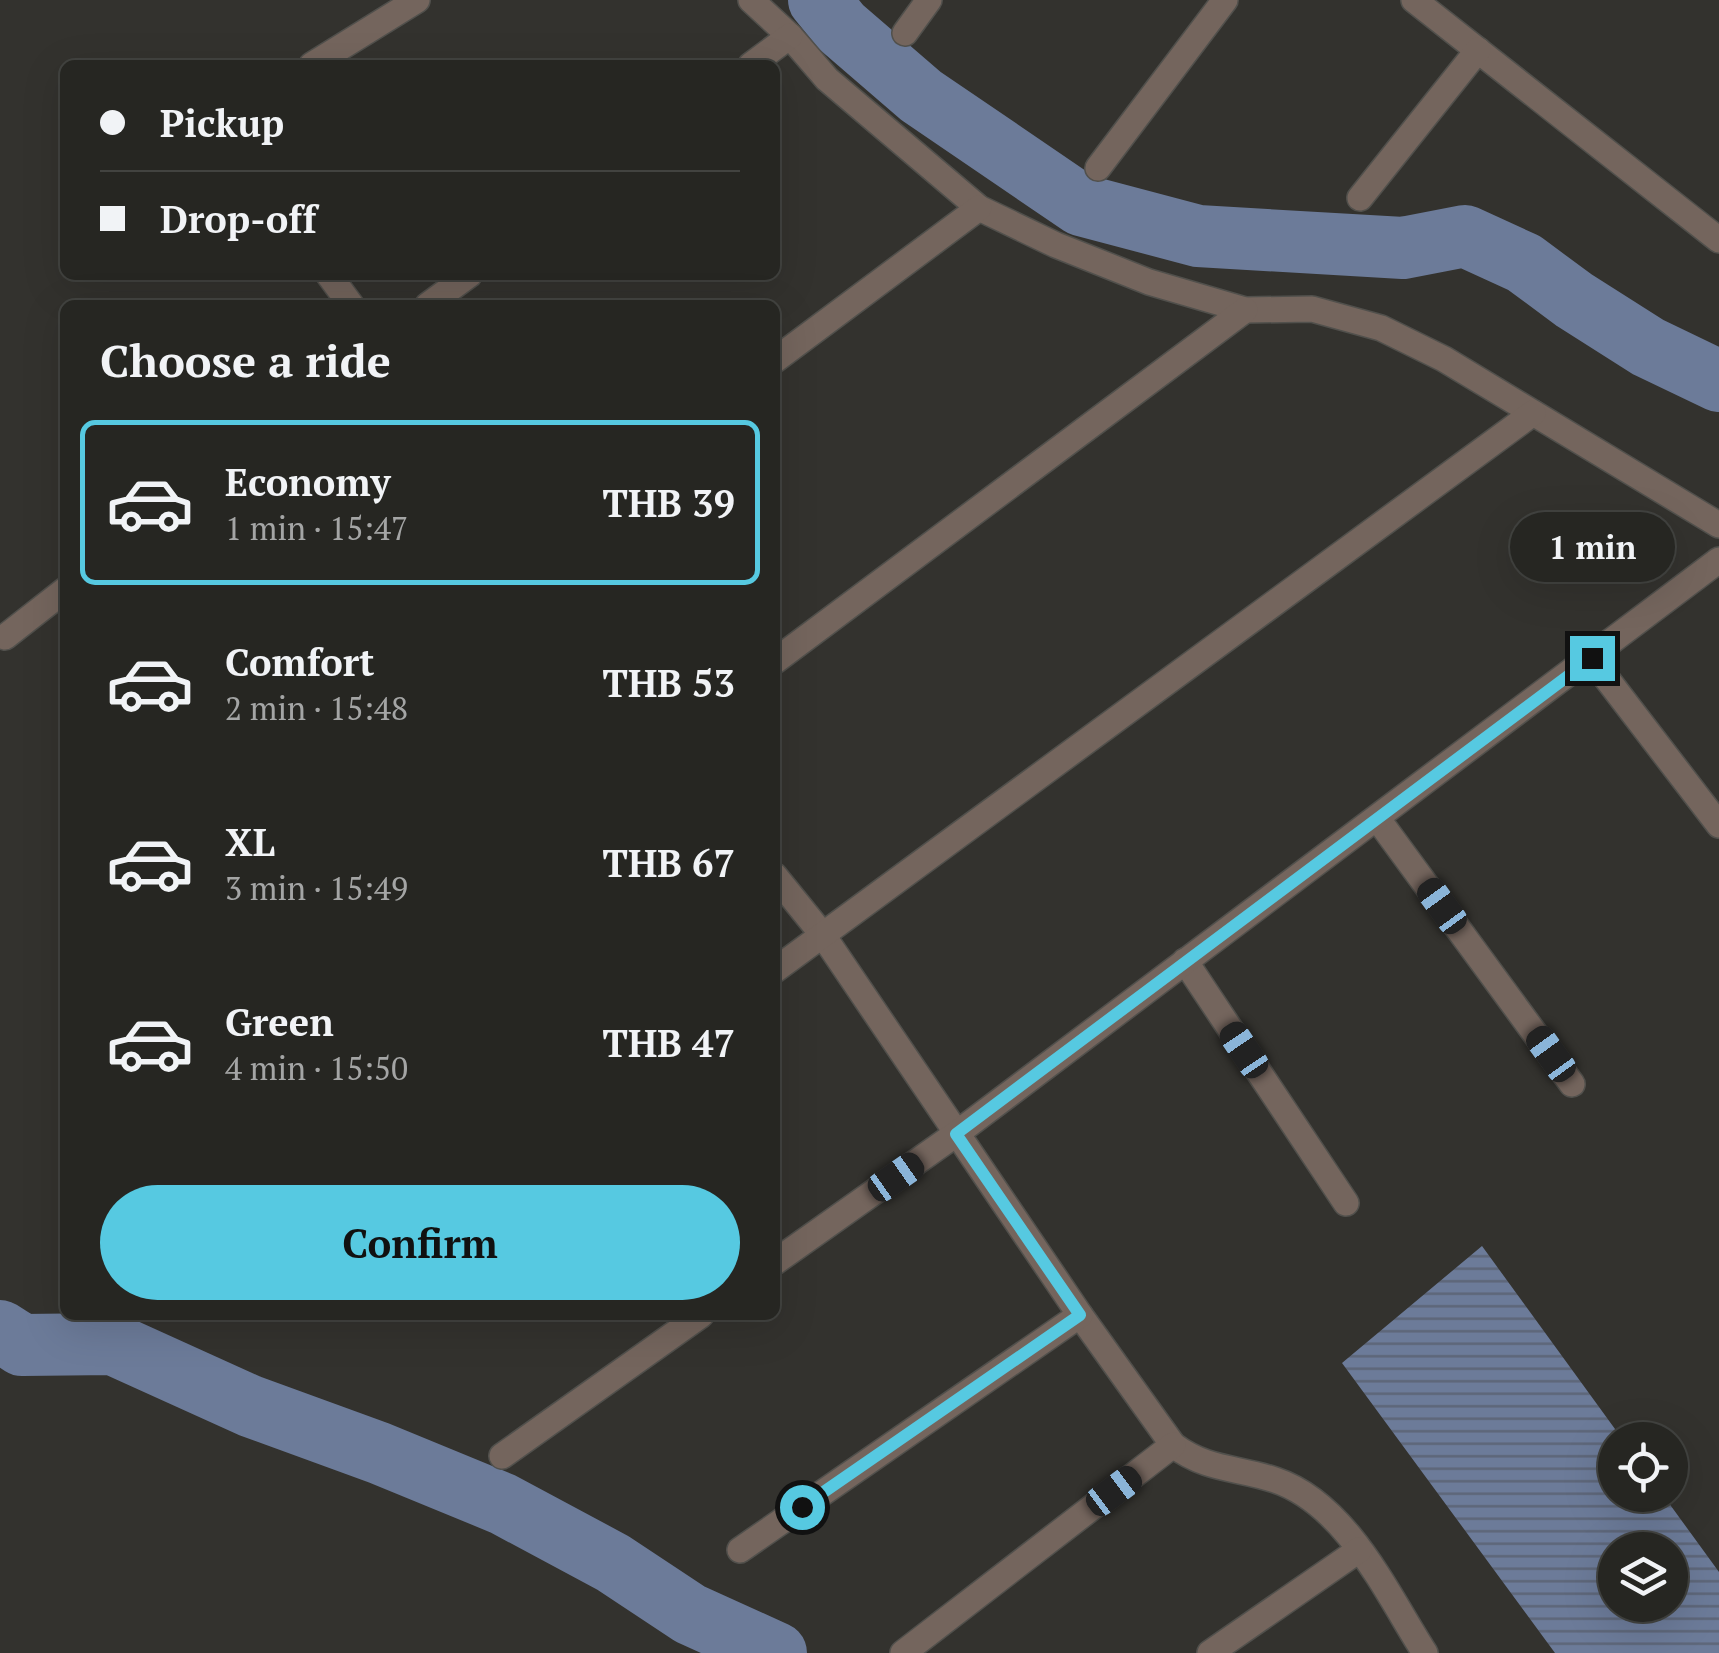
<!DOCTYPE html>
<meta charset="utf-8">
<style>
body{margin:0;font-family:"PT Serif",serif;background:#2e2e2a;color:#f1f3f6;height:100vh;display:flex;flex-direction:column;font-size:38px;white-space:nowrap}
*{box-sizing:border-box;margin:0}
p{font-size:32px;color:#a4a5a5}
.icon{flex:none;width:55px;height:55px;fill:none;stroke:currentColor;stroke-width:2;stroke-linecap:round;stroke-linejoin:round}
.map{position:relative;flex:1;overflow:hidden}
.sheet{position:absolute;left:60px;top:300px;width:720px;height:1020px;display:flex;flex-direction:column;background:#262622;border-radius:15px;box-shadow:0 10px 40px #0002,0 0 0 2px #424340}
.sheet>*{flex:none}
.hud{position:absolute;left:60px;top:60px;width:720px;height:220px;border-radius:15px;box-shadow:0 10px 40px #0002,0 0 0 2px #424340;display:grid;align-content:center;height:220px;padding:0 40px;background:#262622}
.controls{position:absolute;left:1598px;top:1422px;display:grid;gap:20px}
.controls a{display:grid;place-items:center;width:90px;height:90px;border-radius:50%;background:#262622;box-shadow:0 10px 40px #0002,0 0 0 2px #424340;font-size:50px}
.end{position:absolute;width:45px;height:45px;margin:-22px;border:12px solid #56c9e1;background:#111;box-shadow:0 0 0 5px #111}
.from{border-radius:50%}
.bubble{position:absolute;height:70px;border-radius:35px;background:#262622;box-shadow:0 10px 40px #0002,0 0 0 2px #424340;font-size:32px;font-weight:600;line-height:70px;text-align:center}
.car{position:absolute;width:30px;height:60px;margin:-30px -15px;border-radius:12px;box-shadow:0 0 8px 2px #0007;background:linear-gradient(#222 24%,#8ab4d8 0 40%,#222 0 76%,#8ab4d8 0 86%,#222 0)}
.hud b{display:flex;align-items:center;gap:35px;height:95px;font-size:38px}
.hud b+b{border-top:2px solid #424340}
.hud i{width:25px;height:25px;background:#f1f3f6}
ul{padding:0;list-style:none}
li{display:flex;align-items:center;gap:30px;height:165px;margin:0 20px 15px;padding:0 20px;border:5px solid transparent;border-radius:15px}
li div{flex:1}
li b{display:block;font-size:38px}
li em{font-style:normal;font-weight:600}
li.selected{border-color:#56c9e1}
li>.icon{width:90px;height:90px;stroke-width:1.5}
h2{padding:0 40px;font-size:45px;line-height:120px}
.cta{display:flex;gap:20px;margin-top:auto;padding:20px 40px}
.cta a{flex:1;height:115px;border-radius:60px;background:#56c9e1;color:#111;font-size:40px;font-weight:600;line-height:115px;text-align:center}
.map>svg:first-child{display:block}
.water{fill:url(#water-rules);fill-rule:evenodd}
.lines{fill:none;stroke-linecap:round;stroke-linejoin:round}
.river{stroke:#6c7b99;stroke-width:62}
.street-casing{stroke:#51504c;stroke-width:28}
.street{stroke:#74655d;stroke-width:25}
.route{stroke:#56c9e1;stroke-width:12}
</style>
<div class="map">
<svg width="1719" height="1653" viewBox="0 0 1719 1653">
<defs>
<pattern id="water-rules" width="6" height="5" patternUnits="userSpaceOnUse" patternTransform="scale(2.5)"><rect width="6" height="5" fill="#6c7b99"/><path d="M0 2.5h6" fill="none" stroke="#5d6678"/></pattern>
</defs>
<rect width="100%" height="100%" fill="#33322e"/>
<path class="water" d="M 1482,1246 L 1623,1440 L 1615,1440 L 1615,1495 L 1663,1495 L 1719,1572 L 1719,1653 L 1555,1653 L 1342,1363 ZM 1615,1550 L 1670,1550 L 1670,1605 L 1615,1605 Z"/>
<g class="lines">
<g class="river">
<polyline points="819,0 841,27 921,96 1081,205 1198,236 1403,248 1465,236 1524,263 1574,300 1648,347 1719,381"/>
<polyline points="0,1331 22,1345 113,1344 250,1406 379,1453 503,1504 613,1563 690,1614 776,1653"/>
</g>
<g class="street-casing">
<g id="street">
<polyline points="751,0 790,36 827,79 979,208 1056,245 1149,282 1245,310 1312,309 1381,328 1444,359 1719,525"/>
<polyline points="1414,0 1719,240"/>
<polyline points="905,33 929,0"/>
<polyline points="312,65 417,0"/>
<polyline points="751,65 790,36"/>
<polyline points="1098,168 1225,0"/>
<polyline points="1360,198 1478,50"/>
<polyline points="329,275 351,305"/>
<polyline points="428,305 469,275"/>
<polyline points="775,360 979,208"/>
<polyline points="5,637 65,590"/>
<polyline points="1591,658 1719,825"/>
<polyline points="775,661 1245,310"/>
<polyline points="1377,818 1572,1084"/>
<path d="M 775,876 L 822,934 L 1080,1315 L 1173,1445 C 1208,1471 1237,1467 1275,1480 C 1347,1504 1387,1594 1425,1653"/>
<polyline points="1185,961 1346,1203"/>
<polyline points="775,970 1533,413"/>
<polyline points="775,1262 956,1134 1719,560"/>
<polyline points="502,1456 701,1315"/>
<polyline points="740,1550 1080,1315"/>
<polyline points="903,1653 1173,1445"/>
<polyline points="1210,1653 1359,1550"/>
</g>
</g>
<use href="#street" class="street"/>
</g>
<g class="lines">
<polyline class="route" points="802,1507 1080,1315 956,1134 1592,658"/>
</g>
</svg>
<div class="controls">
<a><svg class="icon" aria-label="locate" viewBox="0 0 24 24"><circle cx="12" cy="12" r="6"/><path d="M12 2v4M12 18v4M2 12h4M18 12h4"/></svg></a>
<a><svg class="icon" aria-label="layers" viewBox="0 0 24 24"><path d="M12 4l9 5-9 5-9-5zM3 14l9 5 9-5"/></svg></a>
</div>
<i class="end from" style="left:802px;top:1507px"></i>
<i class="end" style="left:1592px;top:658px"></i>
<div class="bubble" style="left:1510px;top:512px;width:165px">1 min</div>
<i class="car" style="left:1442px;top:906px;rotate:324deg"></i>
<i class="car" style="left:1244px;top:1050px;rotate:326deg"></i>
<i class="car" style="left:1551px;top:1054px;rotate:324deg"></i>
<i class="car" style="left:896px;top:1177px;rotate:55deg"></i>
<i class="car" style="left:1114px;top:1491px;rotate:53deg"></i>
<div class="hud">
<b><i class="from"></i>Pickup</b>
<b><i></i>Drop-off</b>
</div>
<section class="sheet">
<h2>Choose a ride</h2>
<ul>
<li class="selected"><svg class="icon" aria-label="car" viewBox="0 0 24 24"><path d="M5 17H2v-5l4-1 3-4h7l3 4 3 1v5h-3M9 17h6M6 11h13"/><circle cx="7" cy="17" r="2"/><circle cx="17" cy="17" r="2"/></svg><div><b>Economy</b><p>1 min · 15:47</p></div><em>THB 39</em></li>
<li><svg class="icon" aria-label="car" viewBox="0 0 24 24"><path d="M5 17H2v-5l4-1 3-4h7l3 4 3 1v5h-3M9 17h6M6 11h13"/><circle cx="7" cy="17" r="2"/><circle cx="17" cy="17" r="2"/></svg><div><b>Comfort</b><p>2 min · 15:48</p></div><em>THB 53</em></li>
<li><svg class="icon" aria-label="car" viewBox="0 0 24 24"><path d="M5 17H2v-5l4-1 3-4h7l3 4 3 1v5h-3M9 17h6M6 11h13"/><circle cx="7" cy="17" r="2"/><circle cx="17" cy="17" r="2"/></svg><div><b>XL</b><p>3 min · 15:49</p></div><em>THB 67</em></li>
<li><svg class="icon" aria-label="car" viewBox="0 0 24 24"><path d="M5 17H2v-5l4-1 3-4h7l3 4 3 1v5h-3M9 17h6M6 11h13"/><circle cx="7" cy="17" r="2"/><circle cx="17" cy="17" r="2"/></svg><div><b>Green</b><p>4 min · 15:50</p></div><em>THB 47</em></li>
</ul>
<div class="cta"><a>Confirm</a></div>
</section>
</div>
